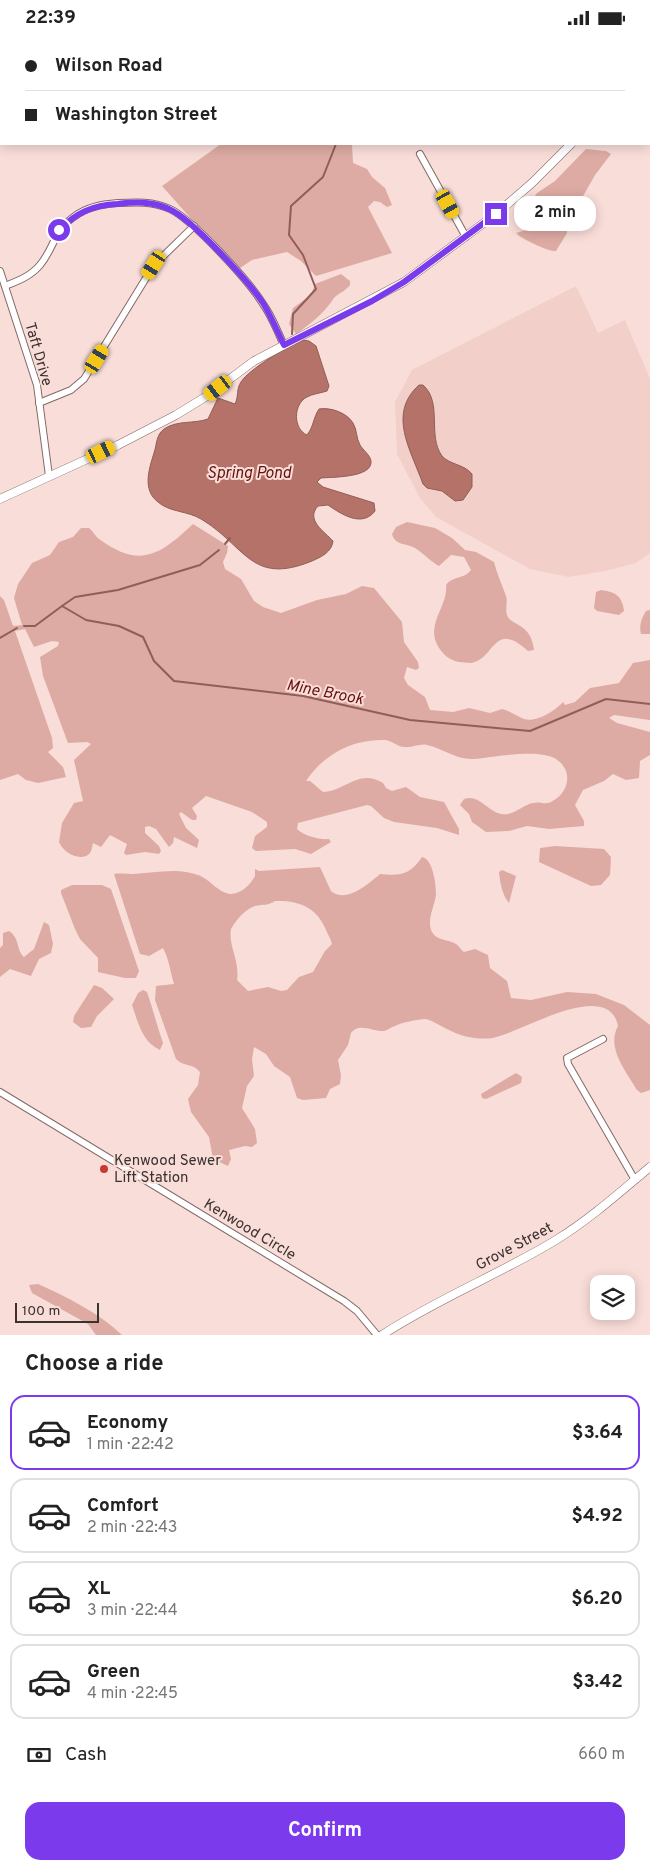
<!DOCTYPE html>
<meta charset="utf-8">
<style>
body{margin:0;font-family:Overpass,sans-serif;background:#f6f6f6;color:#222;height:100vh;display:flex;flex-direction:column;font-size:19px;white-space:nowrap}
*{box-sizing:border-box;margin:0}
p{font-size:16px;color:#767676}
.icon{flex:none;width:28px;height:28px;fill:none;stroke:currentColor;stroke-width:2;stroke-linecap:round;stroke-linejoin:round}
.map{position:relative;height:1300px;overflow:hidden}
.details{display:flex;flex-direction:column;background:#fff;flex:1}
.details>*{flex:none}
.top-card{position:absolute;left:0px;top:0px;width:650px;height:110px;box-shadow:0 2px 12px #0003;display:grid;align-content:center;height:110px;padding:0 25px;background:#fff}
.buttons{position:absolute;left:590px;top:1240px;display:grid;gap:10px}
.buttons a{display:grid;place-items:center;width:45px;height:45px;border-radius:10px;background:#fff;box-shadow:0 2px 12px #0003;font-size:25px}
.scale{position:absolute;left:15px;bottom:12px;width:84px;box-sizing:border-box;padding-left:5px;border:2px solid #3b312f;border-top:0;font-size:14px;line-height:18px;white-space:nowrap;color:#3b312f;-webkit-text-stroke:4px #f9ddd9;paint-order:stroke}
.end{position:absolute;width:22px;height:22px;margin:-11px;border:6px solid #7c3aed;background:#fff;box-shadow:0 0 0 2px #fff}
.from{border-radius:50%}
.bubble{position:absolute;height:35px;border-radius:15px;background:#fff;box-shadow:0 2px 12px #0003;font-size:16px;font-weight:700;line-height:35px;text-align:center}
.car{position:absolute;width:15px;height:30px;margin:-15px -8px;border-radius:6px;box-shadow:0 0 4px 1px #0007;background:linear-gradient(#f5c518 24%,#345 0 40%,#f5c518 0 76%,#345 0 86%,#f5c518 0)}
.top-card b{display:flex;align-items:center;gap:18px;height:48px;font-size:19px}
.top-card b+b{border-top:1px solid #e0e0e0}
.top-card i{width:12px;height:12px;background:#222}
ul{padding:0;list-style:none}
li{display:flex;align-items:center;gap:15px;height:75px;margin:0 10px 8px;padding:0 15px;border:2px solid #e0e0e0;border-radius:15px}
li div{flex:1}
li b{display:block;font-size:19px}
li em{font-style:normal;font-weight:700}
li.on{border-color:#7c3aed}
li>.icon{width:45px;height:45px;stroke-width:1.5}
h2{padding:0 25px;font-size:22px;line-height:60px}
.pay{display:flex;align-items:center;gap:12px;height:55px;padding:0 25px;font-size:19px}
.pay p{margin-inline-start:auto}
.button{display:flex;gap:10px;margin-top:auto;padding:10px 25px}
.button a{flex:1;height:58px;border-radius:15px;background:#7c3aed;color:#fff;font-size:20px;font-weight:700;line-height:58px;text-align:center}
.status{display:flex;justify-content:space-between;align-items:center;height:35px;padding:0 25px;background:#fff;direction:ltr}
.status svg{height:14px;fill:currentColor}
.map>svg:first-child{display:block}
.built{fill:#f3cfc9}
.green{fill:#ddaba3;fill-rule:evenodd}
.water{fill:#b57269;stroke:#905e58}
.lines{fill:none;stroke-linecap:round;stroke-linejoin:round}
.stream{stroke:#905e58;stroke-width:2}
.minor-casing{stroke:#826966;stroke-width:8}
.major-casing{stroke:#826966;stroke-width:9}
.minor{stroke:#fff;stroke-width:6}
.major{stroke:#fff;stroke-width:8}
.route{stroke:#7c3aed;stroke-width:6}
.poi-dot{fill:#c83a31;stroke:#f9ddd9;stroke-width:2}
.labels{text-anchor:middle;stroke-width:4;stroke-linejoin:round;paint-order:stroke}
.street-label{font-size:15px;fill:#3b312f;stroke:#f9ddd9}
.poi-label{font-size:15px;fill:#3b312f;stroke:#f9ddd9;text-anchor:start}
.water-label{font-size:16px;font-style:italic;fill:#65110e;stroke:#f9ddd9}
</style>
<div class="status"><b>22:39</b><svg viewBox="0 0 49 12"><path d="M0 12V9h3v3zM5 12V6h3v6zM10 12V3h3v9zM15 12V0h3v12zM26 1h20v11H26zM47 4h2v5h-2z"/></svg></div>
<div class="map">
<svg width="650" height="1300" viewBox="0 0 650 1300">
<rect width="100%" height="100%" fill="#f9ddd9"/>
<polygon class="built" points="576,251 598,298 625,285 650,344 650,518 636,528 605,536 569,542 530,534 436,482 420,463 397,419 395,367 412,335"/>
<g class="green">
<polygon points="398,0 563,0 563,1 397,1"/>
<polygon points="221,109 352,109 353,128 367,134 372,142 385,153 392,170 387,172 380,167 374,166 368,172 392,218 316,241 301,226 287,217 252,225 237,235 162,151"/>
<polygon points="586,114 606,116 611,119 595,140 578,170 523,183 523,178 537,158 555,146"/>
<path d="M 562,184 L 566,185 L 567,198 L 556,216 C 548,217 520,203 516,198 Z"/>
<path d="M 341,239 L 350,246 L 350,250 C 346,256 338,258 334,263 C 323,279 313,287 296,299 L 289,289 L 293,273 L 311,260 L 315,249 Z"/>
<path d="M 407,487 L 435,493 L 452,503 L 465,515 L 476,517 L 494,527 C 497,539 502,550 506,561 C 508,567 505,574 507,580 C 510,591 531,587 534,615 L 528,616 C 493,584 495,625 471,628 C 467,628 463,627 459,627 C 454,626 447,623 443,618 C 420,592 449,573 446,550 C 452,541 465,544 471,535 L 464,522 L 451,520 L 439,531 C 430,526 423,518 415,513 C 407,508 395,511 392,499 L 396,492 Z"/>
<path d="M 193,489 L 228,511 L 227,518 L 223,527 L 225,534 L 241,544 L 254,566 L 263,572 L 281,578 L 317,565 L 346,559 L 362,551 L 374,553 L 402,587 L 404,607 L 418,627 L 419,633 L 416,635 L 407,632 L 404,643 L 408,650 L 425,662 L 430,675 L 453,677 L 469,673 L 490,678 L 502,674 C 510,676 516,681 524,684 C 536,688 555,676 563,667 L 565,670 L 575,667 L 590,653 L 619,648 L 633,628 L 650,625 L 650,685 L 614,680 L 609,683 L 617,688 L 650,697 L 650,720 L 640,726 L 639,743 L 626,745 L 613,739 L 604,746 L 583,755 L 575,770 L 584,786 L 584,791 L 549,794 L 527,791 L 509,796 L 486,797 L 472,787 L 469,779 L 460,770 L 464,764 C 479,759 487,776 501,779 C 514,781 522,770 533,768 C 540,766 545,770 551,767 C 569,758 574,736 556,724 C 539,713 495,722 474,724 C 455,725 443,713 427,710 C 420,708 412,713 405,712 C 397,712 392,705 384,705 C 352,704 323,720 306,746 L 310,746 L 323,757 C 344,757 359,733 383,748 L 386,753 L 392,756 L 406,752 L 420,762 L 444,767 L 459,794 L 459,800 L 437,793 L 394,787 L 384,783 L 371,771 L 367,770 L 298,788 L 297,794 C 304,801 320,805 329,804 L 331,807 L 311,819 L 295,814 L 256,816 L 252,813 L 255,801 L 267,792 L 267,787 L 252,777 L 206,761 L 192,773 L 197,781 L 196,785 L 192,785 L 181,777 L 179,779 L 186,793 L 199,805 L 197,813 L 174,802 L 173,808 L 169,812 L 156,794 L 149,791 L 145,792 L 145,798 L 159,811 L 161,816 L 159,819 L 145,817 L 126,820 L 124,818 L 127,809 L 110,800 L 101,812 L 93,808 C 92,812 92,817 88,820 C 78,826 63,817 59,807 L 62,788 L 74,768 L 83,766 L 74,725 L 91,709 L 87,707 L 68,708 L 43,641 L 40,622 L 58,611 L 59,607 L 52,606 L 34,612 L 25,594 L 15,596 L 52,703 L 53,713 L 48,717 L 63,732 L 66,742 L 38,748 L 26,745 L 18,739 L 0,745 L 0,561 L 4,565 L 13,591 L 22,590 L 14,563 L 18,549 L 32,528 L 50,520 L 59,507 L 73,502 L 81,493 L 89,493 C 93,496 95,501 99,504 C 140,534 160,520 193,489 Z"/>
<path d="M 601,555 C 616,557 622,561 624,576 L 619,580 L 597,576 L 594,573 L 596,557 Z"/>
<path d="M 650,575 L 650,599 L 641,599 C 639,590 641,584 646,576 Z"/>
<polygon points="555,811 604,814 611,822 610,840 601,850 591,851 539,827 540,813"/>
<path d="M 422,822 C 433,824 436,849 436,859 C 435,871 426,885 432,897 C 437,906 448,904 456,909 C 459,911 461,915 464,917 L 475,914 L 488,920 L 490,933 L 507,946 L 511,963 L 531,965 L 567,957 L 596,959 L 624,970 L 650,990 L 650,1055 L 641,1058 L 637,1055 C 626,1036 606,1013 618,991 C 608,942 520,998 493,1003 C 477,1005 463,1002 449,995 C 442,992 431,984 424,984 C 416,985 403,987 395,991 C 391,992 388,995 384,996 C 373,997 360,987 351,998 L 348,1010 L 338,1025 L 341,1040 L 340,1049 L 330,1054 L 326,1063 L 303,1065 L 297,1063 L 290,1042 L 274,1031 L 266,1019 L 254,1012 L 252,1024 L 254,1041 L 247,1051 L 242,1073 L 255,1094 L 257,1108 L 252,1112 L 245,1111 L 229,1115 L 231,1124 L 228,1131 L 213,1124 L 209,1102 L 191,1077 L 188,1064 L 198,1050 L 200,1037 C 193,1028 184,1032 176,1024 L 155,965 L 156,951 L 174,949 C 170,936 169,924 163,913 L 149,921 L 140,919 L 114,839 C 120,838 127,839 133,839 C 154,838 178,832 198,840 C 210,844 218,858 231,859 C 241,859 251,849 255,841 L 255,834 L 259,836 L 320,832 L 331,856 C 347,869 369,848 380,839 C 400,841 410,840 422,822 ZM 275,866 C 298,865 317,872 326,895 C 328,900 331,904 332,909 L 325,916 L 313,937 L 299,942 L 287,955 L 281,956 L 268,952 L 248,956 L 237,945 C 240,925 228,911 231,894 C 237,884 244,875 255,871 C 263,869 268,871 275,866 Z"/>
<path d="M 502,835 L 516,841 L 509,868 C 502,860 500,847 499,837 Z"/>
<polygon points="72,850 102,850 111,854 139,936 136,943 125,943 98,937 98,923 80,904 75,894 61,858 61,855"/>
<path d="M 44,887 L 49,890 L 53,909 L 51,918 L 39,924 L 31,941 L 10,934 L 0,942 L 0,913 L 3,910 L 3,898 L 9,896 C 20,903 16,915 24,922 L 34,914 Z"/>
<polygon points="94,950 102,953 114,964 97,981 91,992 81,993 73,987 74,981"/>
<path d="M 143,955 L 147,957 C 153,974 157,991 163,1008 L 160,1015 C 142,1007 138,987 132,970 L 138,958 Z"/>
<polygon points="516,1038 522,1042 521,1048 486,1064 482,1063 481,1059"/>
<path d="M 38,1249 C 67,1262 99,1278 122,1300 L 96,1300 L 88,1289 L 32,1258 L 29,1250 Z"/>
</g>
<g class="water">
<path d="M 302,305 L 309,306 L 316,311 L 329,351 L 327,356 C 321,358 312,359 307,362 C 293,369 293,394 307,400 C 314,391 313,383 319,374 C 331,372 347,378 353,388 C 357,394 356,403 360,410 C 363,415 370,420 371,426 C 373,443 331,442 321,443 L 317,447 L 323,452 L 374,468 L 375,476 C 362,493 341,479 328,470 L 318,471 C 305,485 325,497 333,506 C 332,517 321,522 312,526 C 251,551 246,511 201,484 C 188,476 169,477 158,467 C 142,455 149,434 154,418 C 157,409 156,400 164,394 C 177,385 194,389 208,384 L 218,363 L 235,369 C 239,361 236,354 241,347 C 249,334 287,312 302,305 Z"/>
<path d="M 419,350 L 423,350 C 443,368 427,400 442,421 C 450,430 464,429 472,439 L 472,452 L 463,465 L 455,466 L 442,456 L 427,453 L 423,449 C 411,415 387,379 419,350 Z"/>
</g>
<g class="lines">
<g class="stream">
<polyline points="292,299 293,279 316,254 303,220 289,200 291,171 323,142 336,109"/>
<polyline points="225,509 230,503"/>
<polyline points="62,571 75,562 118,555 200,530 219,515"/>
<polyline points="24,591 35,591 62,571 86,585 119,591 143,602 154,626 174,646 303,661 410,685 530,696 606,664 650,669"/>
<polyline points="0,603 17,593"/>
</g>
<g class="minor-casing">
<g id="minor">
<polyline points="278,1 279,0"/>
<polyline points="420,119 466,202"/>
<polyline points="0,236 37,350 49,441"/>
<path d="M 5,251 C 18,246 31,241 40,230 C 55,212 53,196 75,181 C 87,172 103,169 118,168 C 136,167 153,166 170,174 C 193,185 249,246 263,269 C 272,281 277,296 284,310"/>
<polyline points="39,368 71,355 84,344 154,230 194,191"/>
<polyline points="603,1004 567,1023 568,1029 635,1145"/>
<polyline points="0,1057 344,1266 357,1276 377,1300"/>
</g>
</g>
<g class="major-casing">
<g id="major">
<polyline points="649,52 650,52"/>
<polyline points="0,464 118,410 176,380 207,361 254,326 404,247 496,179 532,148 571,109"/>
<path d="M 382,1300 C 437,1264 500,1239 556,1205 C 590,1184 619,1158 650,1132"/>
</g>
</g>
<use href="#minor" class="minor"/>
<use href="#major" class="major"/>
</g>
<g class="lines">
<path class="route" d="M 59,195 C 76,178 93,170 117,169 C 135,167 152,166 169,174 C 192,184 248,246 263,268 C 271,281 277,296 284,310 L 372,266 L 404,247 L 496,179"/>
</g>
<circle class="poi-dot" cx="104" cy="1134" r="5"/>
<g class="labels">
<g class="street-label">
<text transform="translate(39 319) rotate(74)" y="5">Taft Drive</text>
<text transform="translate(250 1194) rotate(31)" y="5">Kenwood Circle</text>
<text transform="translate(514 1211) rotate(-28)" y="5">Grove Street</text>
</g>
<g class="poi-label">
<text x="114" y="1130">Kenwood Sewer<tspan x="114" dy="17">Lift Station</tspan></text>
</g>
<g class="water-label">
<text x="249" y="443">Spring Pond</text>
<text transform="translate(325 656) rotate(11)" y="6">Mine Brook</text>
</g>
</g>
</svg>
<div class="buttons">
<a><svg class="icon" aria-label="layers" viewBox="0 0 24 24"><path d="M12 4l9 5-9 5-9-5zM3 14l9 5 9-5"/></svg></a>
</div>
<div class="scale">100 m</div>
<i class="end from" style="left:59px;top:195px"></i>
<i class="end" style="left:496px;top:179px"></i>
<div class="bubble" style="left:514px;top:161px;width:82px">2 min</div>
<i class="car" style="left:448px;top:169px;rotate:151deg"></i>
<i class="car" style="left:154px;top:230px;rotate:212deg"></i>
<i class="car" style="left:97px;top:324px;rotate:31deg"></i>
<i class="car" style="left:218px;top:353px;rotate:232deg"></i>
<i class="car" style="left:101px;top:417px;rotate:64deg"></i>
<div class="top-card">
<b><i class="from"></i>Wilson Road</b>
<b><i></i>Washington Street</b>
</div>
</div>
<section class="details">
<h2>Choose a ride</h2>
<ul>
<li class="on"><svg class="icon" aria-label="car" viewBox="0 0 24 24"><path d="M5 17H2v-5l4-1 3-4h7l3 4 3 1v5h-3M9 17h6M6 11h13"/><circle cx="7" cy="17" r="2"/><circle cx="17" cy="17" r="2"/></svg><div><b>Economy</b><p>1 min · 22:42</p></div><em>$3.64</em></li>
<li><svg class="icon" aria-label="car" viewBox="0 0 24 24"><path d="M5 17H2v-5l4-1 3-4h7l3 4 3 1v5h-3M9 17h6M6 11h13"/><circle cx="7" cy="17" r="2"/><circle cx="17" cy="17" r="2"/></svg><div><b>Comfort</b><p>2 min · 22:43</p></div><em>$4.92</em></li>
<li><svg class="icon" aria-label="car" viewBox="0 0 24 24"><path d="M5 17H2v-5l4-1 3-4h7l3 4 3 1v5h-3M9 17h6M6 11h13"/><circle cx="7" cy="17" r="2"/><circle cx="17" cy="17" r="2"/></svg><div><b>XL</b><p>3 min · 22:44</p></div><em>$6.20</em></li>
<li><svg class="icon" aria-label="car" viewBox="0 0 24 24"><path d="M5 17H2v-5l4-1 3-4h7l3 4 3 1v5h-3M9 17h6M6 11h13"/><circle cx="7" cy="17" r="2"/><circle cx="17" cy="17" r="2"/></svg><div><b>Green</b><p>4 min · 22:45</p></div><em>$3.42</em></li>
</ul>
<div class="pay"><svg class="icon" aria-label="cash" viewBox="0 0 24 24"><path d="M3 7h18v10H3z"/><circle cx="12" cy="12" r="2"/></svg>Cash<p>660 m</p></div>
<div class="button"><a>Confirm</a></div>
</section>
